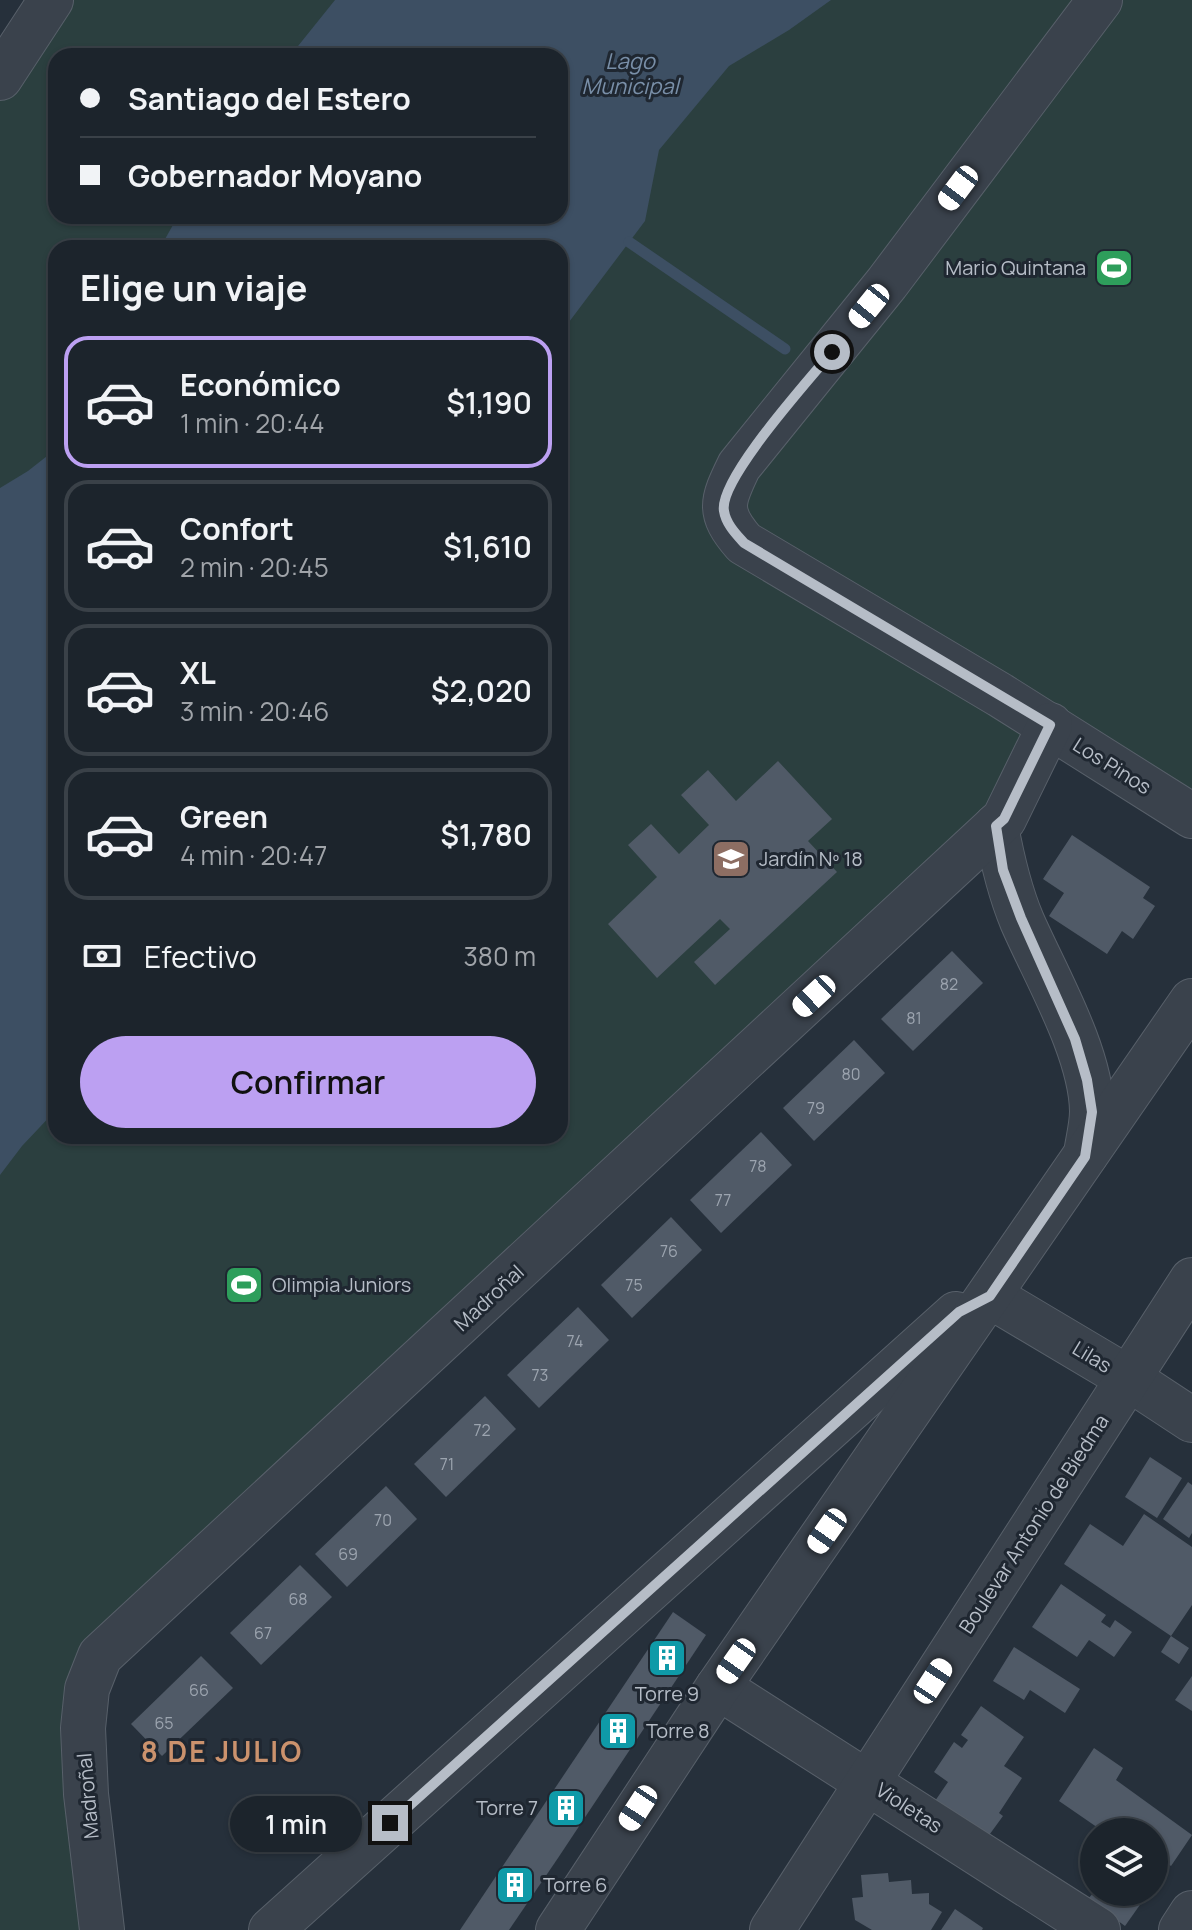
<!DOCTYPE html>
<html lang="es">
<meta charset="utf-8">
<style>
body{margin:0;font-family:Manrope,sans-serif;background:#293038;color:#f1f3f6;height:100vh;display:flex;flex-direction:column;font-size:30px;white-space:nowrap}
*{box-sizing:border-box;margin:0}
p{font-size:26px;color:#a0a4a9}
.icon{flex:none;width:44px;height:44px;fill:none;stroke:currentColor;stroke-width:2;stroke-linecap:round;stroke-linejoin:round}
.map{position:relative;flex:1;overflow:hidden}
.panel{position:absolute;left:48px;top:240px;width:520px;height:904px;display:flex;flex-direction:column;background:#1c242c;border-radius:24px;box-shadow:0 2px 6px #0004,0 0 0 2px #3a4148}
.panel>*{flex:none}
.guide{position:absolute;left:48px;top:48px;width:520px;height:176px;border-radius:24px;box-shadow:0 2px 6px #0004,0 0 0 2px #3a4148;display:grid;align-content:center;height:176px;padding:0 32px;background:#1c242c}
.buttons{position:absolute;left:1080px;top:1818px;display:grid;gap:16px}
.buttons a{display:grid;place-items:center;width:88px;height:88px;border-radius:50%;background:#1c242c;box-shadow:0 2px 6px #0004,0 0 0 2px #3a4148;font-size:40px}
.end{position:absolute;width:36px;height:36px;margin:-18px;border:10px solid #b6bdc7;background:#111;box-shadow:0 0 0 4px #111}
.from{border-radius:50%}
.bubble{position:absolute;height:56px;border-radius:28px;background:#1c242c;box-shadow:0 2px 6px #0004,0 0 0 2px #3a4148;font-size:26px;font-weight:600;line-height:56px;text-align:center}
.car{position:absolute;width:24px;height:48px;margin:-24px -12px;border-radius:10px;box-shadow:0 0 6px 2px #0007;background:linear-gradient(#fff 24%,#345 0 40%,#fff 0 76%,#345 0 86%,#fff 0)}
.guide b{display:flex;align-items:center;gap:28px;height:76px;font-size:30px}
.guide b+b{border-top:2px solid #3a4148}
.guide i{width:20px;height:20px;background:#f1f3f6}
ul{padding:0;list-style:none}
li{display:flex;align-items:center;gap:24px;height:132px;margin:0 16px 12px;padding:0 16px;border:4px solid #3a4148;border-radius:24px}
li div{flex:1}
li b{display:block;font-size:30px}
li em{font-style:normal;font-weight:600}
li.active{border-color:#bca0f2}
li>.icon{width:72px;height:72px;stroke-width:1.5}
h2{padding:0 32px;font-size:36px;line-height:96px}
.pay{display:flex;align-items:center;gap:20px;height:88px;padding:0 32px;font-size:30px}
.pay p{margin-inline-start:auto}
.button{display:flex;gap:16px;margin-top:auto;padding:16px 32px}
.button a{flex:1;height:92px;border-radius:48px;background:#bca0f2;color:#111;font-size:32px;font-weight:600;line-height:92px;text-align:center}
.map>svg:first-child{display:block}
.green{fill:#2b3f3f;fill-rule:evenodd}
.water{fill:#3d4f63}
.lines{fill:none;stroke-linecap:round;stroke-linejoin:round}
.stream{stroke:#3d4f63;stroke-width:11}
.building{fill:#505a67}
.minor-casing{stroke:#58606a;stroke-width:46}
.minor{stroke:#3a424c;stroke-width:44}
.route{stroke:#b6bdc7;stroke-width:10}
.labels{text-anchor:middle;stroke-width:6;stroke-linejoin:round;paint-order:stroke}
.number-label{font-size:16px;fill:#9ca4af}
.poi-label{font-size:20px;fill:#b6bdc7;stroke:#1f2731;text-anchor:start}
.street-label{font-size:20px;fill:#b6bdc7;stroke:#1f2731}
.water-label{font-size:22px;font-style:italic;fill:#798fa8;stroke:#1f2731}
.district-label{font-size:28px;font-weight:bold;letter-spacing:2px;fill:#cb926d;stroke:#1f2731}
</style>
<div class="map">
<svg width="1192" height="1930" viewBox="0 0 1192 1930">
<rect width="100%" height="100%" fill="#26303b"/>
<path class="green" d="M 51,0 L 1192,0 L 1192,816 L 1049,726 L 1004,819 L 100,1656 L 102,1930 L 0,1930 L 0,78 ZM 56,56 L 560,56 L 560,216 L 56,216 ZM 56,248 L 560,248 L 560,1136 L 56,1136 Z"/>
<g class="water">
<polygon points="335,0 831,0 789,30 729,66 659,150 645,221 560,334 560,248 160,248 178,216 560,216 560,56 290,56"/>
<polygon points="56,449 56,1110 22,1146 0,1175 0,488 28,471"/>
</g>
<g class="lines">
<polyline class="stream" points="629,242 785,349"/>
</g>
<g class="building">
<polygon points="778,761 832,819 808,841 837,872 715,985 694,962 730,929 720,919 657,978 608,924 657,877 628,845 651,824 679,854 709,825 681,795 708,770 736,801"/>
<polygon points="1072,835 1150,887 1143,898 1155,906 1133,939 1122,931 1107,954 1049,916 1064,893 1043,879"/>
<polygon points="952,951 983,983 913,1051 881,1019"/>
<polygon points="854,1040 885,1073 814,1141 783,1108"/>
<polygon points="761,1132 792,1165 721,1233 690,1200"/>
<polygon points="671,1217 702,1250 632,1318 601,1285"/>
<polygon points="578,1307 609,1340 539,1408 507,1375"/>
<polygon points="485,1396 516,1429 446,1497 414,1464"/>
<polygon points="1150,1457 1182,1478 1157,1518 1125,1497"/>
<polygon points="1188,1482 1192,1485 1192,1533 1189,1538 1163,1519"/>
<polygon points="386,1486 417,1519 347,1587 315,1554"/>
<polygon points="1144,1514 1192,1547 1192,1605 1171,1636 1189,1648 1179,1664 1161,1652 1171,1636 1064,1564 1090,1524 1123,1546"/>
<polygon points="300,1565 332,1597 261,1665 230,1633"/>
<polygon points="1061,1584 1106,1615 1101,1622 1110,1628 1115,1620 1132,1632 1114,1657 1089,1640 1077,1657 1032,1627"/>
<polygon points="673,1612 706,1635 558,1858 509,1930 460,1930"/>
<polygon points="1014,1647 1080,1689 1065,1713 1030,1690 1024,1700 993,1681"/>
<polygon points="201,1656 233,1688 162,1756 131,1724"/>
<polygon points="1192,1676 1192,1711 1175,1700"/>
<polygon points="981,1706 1024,1737 1004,1766 1022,1778 999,1813 1003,1816 987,1838 935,1801 948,1782 934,1772 954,1742 962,1748 968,1740 961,1735"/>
<polygon points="1094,1748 1123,1768 1116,1780 1192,1835 1171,1866 1154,1854 1154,1832 1104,1832 1059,1801"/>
<polygon points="888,1873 889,1882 911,1880 912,1894 929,1893 929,1904 942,1912 931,1930 872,1930 855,1920 852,1898 863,1897 861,1875"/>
<polygon points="1094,1892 1149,1892 1125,1926 1088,1899"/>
<polygon points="955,1909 983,1928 982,1930 941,1930"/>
</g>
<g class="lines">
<g class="minor-casing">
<g id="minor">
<path d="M 1100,0 L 887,283 L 739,466 C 722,501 717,512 744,543 L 1000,695 L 1192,816"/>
<polyline points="0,78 51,0"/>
<path d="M 996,826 C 1002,859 1009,890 1022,921 C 1046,976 1091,1052 1092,1111 C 1092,1125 1088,1140 1086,1154"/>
<polyline points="990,1296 1128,1378 1192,1420"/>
<polyline points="718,1687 1098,1930"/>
<polyline points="102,1930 86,1794 83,1728 87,1689 100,1656 1004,819 1050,725"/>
<polyline points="271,1930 956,1314"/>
<polyline points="558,1930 718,1687 1192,1001"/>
<polyline points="772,1930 1192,1280"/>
<polyline points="1181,1930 1192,1913"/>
</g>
</g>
<use href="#minor" class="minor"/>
</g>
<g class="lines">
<path class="route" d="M 390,1823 L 959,1312 L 990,1296 L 1085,1157 L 1092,1112 L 1087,1080 L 1075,1039 L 1021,918 L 1003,870 L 996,826 L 1004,819 L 1050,725 L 744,543 C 736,534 726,524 724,511 C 718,480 809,380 832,352"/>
</g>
<defs>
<g id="stadium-square" transform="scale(2)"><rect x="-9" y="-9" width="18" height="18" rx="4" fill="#2e9e5b" stroke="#1f2731"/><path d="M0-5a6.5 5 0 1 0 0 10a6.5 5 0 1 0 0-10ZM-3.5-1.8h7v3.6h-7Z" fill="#fff"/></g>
<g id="school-square" transform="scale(2)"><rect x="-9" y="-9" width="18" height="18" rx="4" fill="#8d6e63" stroke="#1f2731"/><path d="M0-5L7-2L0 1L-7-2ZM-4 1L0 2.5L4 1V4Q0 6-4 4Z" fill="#fff"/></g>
<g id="building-square" transform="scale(2)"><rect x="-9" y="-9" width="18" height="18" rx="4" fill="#0f9aa8" stroke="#1f2731"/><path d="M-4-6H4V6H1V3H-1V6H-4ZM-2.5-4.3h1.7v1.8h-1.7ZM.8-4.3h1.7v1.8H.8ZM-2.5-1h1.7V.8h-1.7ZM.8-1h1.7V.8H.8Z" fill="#fff"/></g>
</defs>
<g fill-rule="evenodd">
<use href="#stadium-square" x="1114" y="268"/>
<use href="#school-square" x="731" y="859"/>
<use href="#stadium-square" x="244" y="1285"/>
<use href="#building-square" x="667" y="1658"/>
<use href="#building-square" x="618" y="1731"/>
<use href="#building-square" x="566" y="1808"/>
<use href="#building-square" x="515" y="1885"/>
</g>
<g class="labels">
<g class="number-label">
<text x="949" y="990">82</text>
<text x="914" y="1024">81</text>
<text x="851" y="1080">80</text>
<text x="816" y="1114">79</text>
<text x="758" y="1172">78</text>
<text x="723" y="1206">77</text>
<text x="669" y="1257">76</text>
<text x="634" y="1291">75</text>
<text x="575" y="1347">74</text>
<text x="540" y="1381">73</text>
<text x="482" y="1436">72</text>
<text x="447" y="1470">71</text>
<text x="383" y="1526">70</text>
<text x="348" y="1560">69</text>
<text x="298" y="1605">68</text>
<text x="263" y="1639">67</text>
<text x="199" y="1696">66</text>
<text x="164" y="1729">65</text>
</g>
<g class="poi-label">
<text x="1086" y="275" text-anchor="end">Mario Quintana</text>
<text x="759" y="866">Jardín Nº 18</text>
<text x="272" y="1292">Olimpia Juniors</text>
<text x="667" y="1701" text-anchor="middle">Torre 9</text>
<text x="646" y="1738">Torre 8</text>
<text x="538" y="1815" text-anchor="end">Torre 7</text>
<text x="543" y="1892">Torre 6</text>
</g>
<g class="street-label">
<text transform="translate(1112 766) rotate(32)" y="7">Los Pinos</text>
<text transform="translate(489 1298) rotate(-43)" y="7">Madroñal</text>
<text transform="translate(1092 1357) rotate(31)" y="7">Lilas</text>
<text transform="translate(1034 1524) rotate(-57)" y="7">Boulevar Antonio de Biedma</text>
<text transform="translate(88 1796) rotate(-95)" y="7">Madroñal</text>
<text transform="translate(909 1808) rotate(33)" y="7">Violetas</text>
</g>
<g class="water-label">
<text x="630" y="69">Lago<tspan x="630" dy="25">Municipal</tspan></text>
</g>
<g class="district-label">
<text x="222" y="1762">8 DE JULIO</text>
</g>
</g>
</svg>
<div class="buttons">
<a><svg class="icon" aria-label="layers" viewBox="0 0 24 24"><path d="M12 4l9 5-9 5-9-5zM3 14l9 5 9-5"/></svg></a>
</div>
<i class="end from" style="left:832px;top:352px"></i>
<i class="end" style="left:390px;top:1823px"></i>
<div class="bubble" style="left:230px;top:1796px;width:132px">1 min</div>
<i class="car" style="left:958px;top:188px;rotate:217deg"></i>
<i class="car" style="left:869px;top:306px;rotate:219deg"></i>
<i class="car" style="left:814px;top:996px;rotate:227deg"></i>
<i class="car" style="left:827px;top:1531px;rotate:215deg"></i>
<i class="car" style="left:736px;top:1661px;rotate:215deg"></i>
<i class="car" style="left:933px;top:1681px;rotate:33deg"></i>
<i class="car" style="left:638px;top:1808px;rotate:213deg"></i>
<div class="guide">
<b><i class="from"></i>Santiago del Estero</b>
<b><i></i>Gobernador Moyano</b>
</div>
<section class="panel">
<h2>Elige un viaje</h2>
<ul>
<li class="active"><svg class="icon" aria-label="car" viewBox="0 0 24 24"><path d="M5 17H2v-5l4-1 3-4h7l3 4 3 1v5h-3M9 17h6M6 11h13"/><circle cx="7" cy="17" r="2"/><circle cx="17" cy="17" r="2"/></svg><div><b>Económico</b><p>1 min · 20:44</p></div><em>$1,190</em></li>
<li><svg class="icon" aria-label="car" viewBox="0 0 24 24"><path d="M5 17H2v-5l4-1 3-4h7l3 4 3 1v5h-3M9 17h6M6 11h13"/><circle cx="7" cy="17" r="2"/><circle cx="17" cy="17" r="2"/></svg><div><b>Confort</b><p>2 min · 20:45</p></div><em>$1,610</em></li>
<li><svg class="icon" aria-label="car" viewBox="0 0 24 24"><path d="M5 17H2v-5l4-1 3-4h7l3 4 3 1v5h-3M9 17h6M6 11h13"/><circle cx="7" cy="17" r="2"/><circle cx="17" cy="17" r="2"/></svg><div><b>XL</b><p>3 min · 20:46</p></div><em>$2,020</em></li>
<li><svg class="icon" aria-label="car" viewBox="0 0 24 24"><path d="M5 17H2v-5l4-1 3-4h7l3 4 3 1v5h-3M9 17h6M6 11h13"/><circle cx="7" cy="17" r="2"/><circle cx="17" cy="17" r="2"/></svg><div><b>Green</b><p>4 min · 20:47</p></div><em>$1,780</em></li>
</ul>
<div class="pay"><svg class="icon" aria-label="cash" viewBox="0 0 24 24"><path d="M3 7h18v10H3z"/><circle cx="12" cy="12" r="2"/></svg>Efectivo<p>380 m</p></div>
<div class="button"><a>Confirmar</a></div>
</section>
</div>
